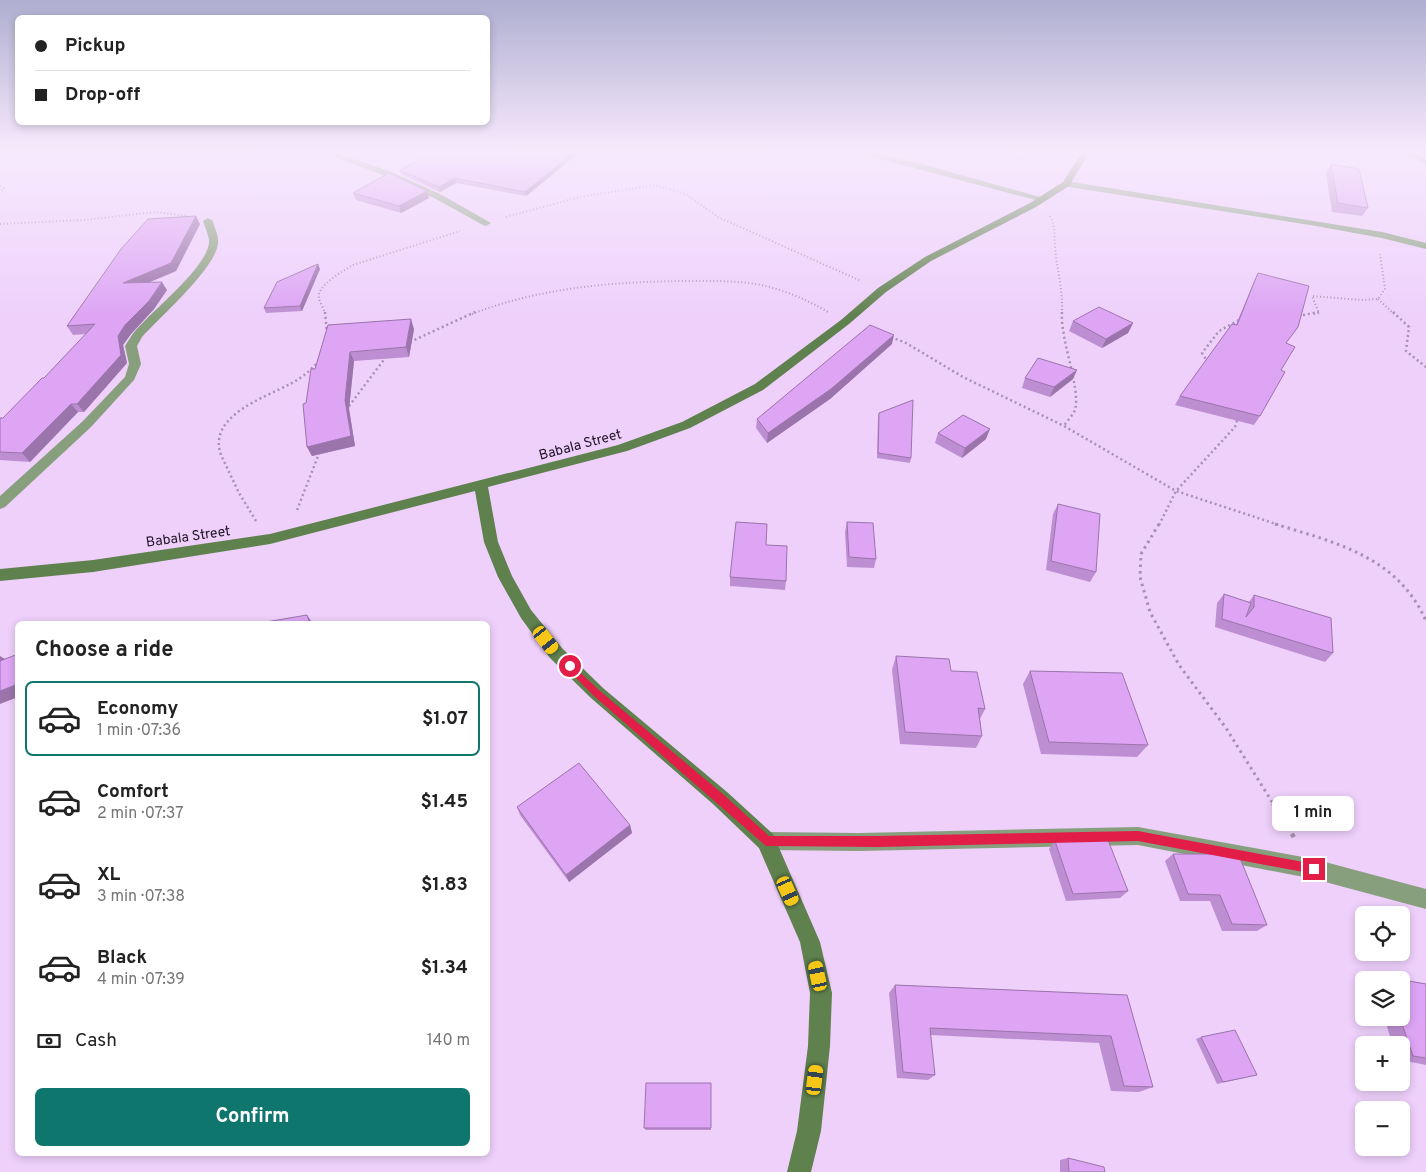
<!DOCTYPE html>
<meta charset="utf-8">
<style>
body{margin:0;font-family:Overpass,sans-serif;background:#f2f2f2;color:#222;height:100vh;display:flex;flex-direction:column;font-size:19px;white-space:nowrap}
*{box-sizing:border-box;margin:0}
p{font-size:16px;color:#767676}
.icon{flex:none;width:28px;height:28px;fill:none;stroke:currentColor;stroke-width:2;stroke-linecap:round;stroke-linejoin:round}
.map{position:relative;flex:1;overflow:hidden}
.side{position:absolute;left:15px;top:621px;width:475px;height:535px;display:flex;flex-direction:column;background:#fff;border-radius:8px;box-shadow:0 2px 8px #0003}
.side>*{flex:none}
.hud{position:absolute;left:15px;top:15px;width:475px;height:110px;border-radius:8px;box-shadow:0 2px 8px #0003;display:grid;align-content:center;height:110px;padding:0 20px;background:#fff}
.tools{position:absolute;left:1355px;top:906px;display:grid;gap:10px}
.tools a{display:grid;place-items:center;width:55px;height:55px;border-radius:8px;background:#fff;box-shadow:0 2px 8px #0003;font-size:25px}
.end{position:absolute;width:22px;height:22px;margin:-11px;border:6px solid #e11d48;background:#fff;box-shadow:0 0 0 2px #fff}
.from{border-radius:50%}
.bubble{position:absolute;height:35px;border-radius:8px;background:#fff;box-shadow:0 2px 8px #0003;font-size:16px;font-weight:700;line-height:35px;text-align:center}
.car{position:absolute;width:15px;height:30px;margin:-15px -8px;border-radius:6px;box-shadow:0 0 4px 1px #0007;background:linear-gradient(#f5c518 24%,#345 0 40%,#f5c518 0 76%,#345 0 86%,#f5c518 0)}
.hud b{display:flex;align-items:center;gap:18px;height:48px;font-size:19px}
.hud b+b{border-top:1px solid #e0e0e0}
.hud i{width:12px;height:12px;background:#222}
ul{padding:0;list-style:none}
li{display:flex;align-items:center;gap:15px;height:75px;margin:0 10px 8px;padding:0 10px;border:2px solid transparent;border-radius:8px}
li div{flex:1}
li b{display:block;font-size:19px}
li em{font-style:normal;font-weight:700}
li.active{border-color:#0f766e}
li>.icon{width:45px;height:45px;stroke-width:1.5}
h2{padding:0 20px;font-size:22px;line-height:60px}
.pay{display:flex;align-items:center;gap:12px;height:55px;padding:0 20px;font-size:19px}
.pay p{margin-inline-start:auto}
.action{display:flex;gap:10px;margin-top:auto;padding:10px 20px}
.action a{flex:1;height:58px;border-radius:8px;background:#0f766e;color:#fff;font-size:20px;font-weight:700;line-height:58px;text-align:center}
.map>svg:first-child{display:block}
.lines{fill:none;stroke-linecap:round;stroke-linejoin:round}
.path-far3{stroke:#a790b1;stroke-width:2;stroke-dasharray:1 2.5;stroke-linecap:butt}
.path-far2{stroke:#a790b1;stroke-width:2.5;stroke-dasharray:2 3;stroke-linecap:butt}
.path-far1{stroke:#a790b1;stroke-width:3;stroke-dasharray:2.5 4;stroke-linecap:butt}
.path{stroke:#a790b1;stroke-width:4.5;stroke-dasharray:4 5;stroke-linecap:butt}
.street{fill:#889f7d;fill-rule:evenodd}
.secondary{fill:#5f814e;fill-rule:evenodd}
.wall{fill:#be8ed2}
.shaded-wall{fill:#9b74ab}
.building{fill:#dda5f4;stroke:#9b74ab}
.route{fill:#e11d48}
.labels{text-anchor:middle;stroke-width:4;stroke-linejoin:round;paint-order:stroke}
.street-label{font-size:14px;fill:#1e1323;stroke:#eed0fb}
</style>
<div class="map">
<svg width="1426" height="1172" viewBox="0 0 1426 1172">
<rect width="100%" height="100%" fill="#eed0fb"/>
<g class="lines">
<g class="path-far3">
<polyline points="0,186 4,188 0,193"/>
<path d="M 1050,216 C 1056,226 1054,236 1055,247 C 1057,271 1063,288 1062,314"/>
<polyline points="506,217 580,197 655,185 686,194 718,217 861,281"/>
<polyline points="0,224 84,220 156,212 188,216"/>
<polyline points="1378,299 1394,314"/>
<path d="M 325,314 C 324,309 320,303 319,298 C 316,286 343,271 353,265 L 460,231"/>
<path d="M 472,314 C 539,288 610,282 681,281 C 708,281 735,280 761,285 C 785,290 807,300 828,312"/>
<polyline points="1314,314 1319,313 1312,296 1361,300 1378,299 1385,289 1380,254"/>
</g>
<g class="path-far2">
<polyline points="325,312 327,333"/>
<path d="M 1062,312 C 1060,340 1081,388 1075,410 C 1073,415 1067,421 1064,426"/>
<polyline points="1393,312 1409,327 1406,351 1426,367"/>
<polyline points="1298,316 1319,312"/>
<polyline points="891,337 906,343 963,377 1064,426 1176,491 1279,525"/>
<polyline points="410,342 475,312"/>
<polyline points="1208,363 1202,353 1219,331 1241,319"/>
<polyline points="349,406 386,357"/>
<polyline points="297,510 320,451"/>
<path d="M 256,521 L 239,493 L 221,455 C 207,416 264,398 290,384 C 300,379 309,372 317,363"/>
<polyline points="1159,525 1176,491 1235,427 1238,417"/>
</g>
<g class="path-far1">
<polyline points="1159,524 1141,554 1140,577 1150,612 1179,665 1226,728 1274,805"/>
<path d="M 1275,524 C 1337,543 1398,557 1426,621"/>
</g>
<polyline class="path" points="1273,803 1295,839"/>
<g class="street">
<polygon points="321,152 334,152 394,173 440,194 491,223 486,226 483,225 434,198 388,177"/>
<polygon points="854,152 871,152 922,164 1047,199 1043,202"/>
<polygon points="1402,152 1413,152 1426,160 1426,165"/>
<polygon points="1066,181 1382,232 1426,243 1426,249 1382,238 1316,226 1063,186 1062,184"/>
<path d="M 208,218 L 213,221 C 214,227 218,234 218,240 C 221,264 159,318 142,337 L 137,346 L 141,364 L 134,380 L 91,427 L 5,507 L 0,509 L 0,496 L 83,421 L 125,377 L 129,364 L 125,346 L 132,335 C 148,313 211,266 209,240 C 208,234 205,227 203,221 Z"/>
<polygon points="1138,827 1314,859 1426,889 1426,909 1314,879 1138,845 859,851 766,850 759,848 756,841 759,834 766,832 859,833"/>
</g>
<polygon class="secondary" points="1082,152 1090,152 1069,186 1036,207 931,261 886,292 849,324 763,390 690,428 627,451 488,487 498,542 512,576 531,610 562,648 603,688 727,792 773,834 820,942 832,993 830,1046 821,1131 811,1172 787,1172 797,1131 808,1046 810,993 800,942 759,848 713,804 591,698 550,658 521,618 498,577 484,542 475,491 270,544 93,572 0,581 0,569 93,560 270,534 618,445 682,422 755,384 841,320 878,288 925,257 1030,203 1063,182"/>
</g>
<g class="wall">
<polygon points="431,152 580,152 526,196 456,183 440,192 401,174 400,170"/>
<polygon points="1331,164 1368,208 1362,216 1332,212 1326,173"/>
<polygon points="427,191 429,198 401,213 356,200 353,193"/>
<polygon points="200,224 176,271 150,282 167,290 154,309 131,334 123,345 127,363 84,412 78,412 30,462 0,460 0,418 3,418 44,378 86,334 73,335 67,326"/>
<polygon points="320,269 302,311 266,313 264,308"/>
<polygon points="1258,273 1298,327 1286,343 1281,370 1260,416 1254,425 1175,405 1180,396 1236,325 1254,281"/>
<polygon points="1073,321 1133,323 1128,333 1102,348 1069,331"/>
<polygon points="328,325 414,329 409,357 354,361 349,409 355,446 312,456 307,447 306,403 315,369"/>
<polygon points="892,344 830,399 767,443 756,428 757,419"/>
<polygon points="1025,378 1073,379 1050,397 1022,388"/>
<polygon points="879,413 911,458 910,463 877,458 878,418"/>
<polygon points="938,433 986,439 962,458 935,443"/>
<polygon points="1058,504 1096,572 1090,582 1046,570 1053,514"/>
<polygon points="847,522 876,559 874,568 847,567 845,532"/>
<polygon points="766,545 786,581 785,590 730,586 730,577"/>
<polygon points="1224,594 1249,602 1254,595 1333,653 1325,662 1215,627 1217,603"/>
<polygon points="896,656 951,671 985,709 980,719 982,736 976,748 900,744 892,670"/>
<polygon points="1030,671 1148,745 1137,757 1041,754 1023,684"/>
<polygon points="517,807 630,825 632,833 569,882 520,815"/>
<polygon points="1055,841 1128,891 1120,898 1066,901 1049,849"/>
<polygon points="1173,854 1267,925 1257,931 1222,931 1210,901 1180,901 1165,861"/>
<polygon points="1386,977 1426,984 1426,1065 1401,1060 1401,1045 1393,1045 1384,1018 1401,1018 1401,980 1379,980"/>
<polygon points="895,985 1127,995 1153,1087 1139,1092 1111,1091 1099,1043 930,1035 935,1075 928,1080 897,1078 889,993"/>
<polygon points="1201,1037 1257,1075 1217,1084 1196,1039"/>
<polygon points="711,1083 711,1130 646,1130 644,1128"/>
<polygon points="1068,1158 1105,1172 1060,1172 1060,1160"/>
</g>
<g class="shaded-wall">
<polygon points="574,152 580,152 526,196 525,192"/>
<polygon points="455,178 456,183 440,192 439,187"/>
<polygon points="427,191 429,198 401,213 399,206"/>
<polygon points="196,216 200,224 176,271 128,291 123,283"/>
<polygon points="318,264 320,269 302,311 300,306"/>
<polygon points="162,282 167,290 154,309 131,334 123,345 127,363 84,412 77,404 125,325"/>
<polygon points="411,319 414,329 409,357 406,347"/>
<polygon points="1133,323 1128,333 1102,348 1106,339"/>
<polygon points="894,335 892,344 830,399 767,443 768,433"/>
<polygon points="350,352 354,361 349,409 355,446 312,456 307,447 345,400"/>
<polygon points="1077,370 1073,379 1050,397 1054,387"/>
<polygon points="71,404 78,412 30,462 22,453"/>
<polygon points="990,429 986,439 962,458 965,448"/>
<polygon points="307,615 313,624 310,624"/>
<polygon points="0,656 5,659 0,668"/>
<polygon points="18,684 18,697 0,704 0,691"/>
<polygon points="630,825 632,833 569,882 566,875"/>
</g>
<g class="building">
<polygon points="431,152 574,152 525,192 455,178 439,187 400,170"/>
<polygon points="1331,164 1359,169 1368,208 1338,203"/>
<polygon points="389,173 427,191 399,206 353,193"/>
<polygon points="196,216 171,263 123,283 162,282 149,301 125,325 118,336 121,355 77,404 71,404 22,453 0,452 0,418 3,418 42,378 44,378 95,324 67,326 121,249 148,219"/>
<polygon points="318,264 300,306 264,308 277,282"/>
<polygon points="1258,273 1309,286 1298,327 1286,343 1295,347 1281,370 1285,372 1260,416 1180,396 1232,324 1237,325"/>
<polygon points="1099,307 1133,323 1106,339 1073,321"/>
<polygon points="411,319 406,347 350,352 345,400 351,436 307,447 303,404 306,403 311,369 315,369 328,325"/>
<polygon points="870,325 894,335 831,389 768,433 757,419"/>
<polygon points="1038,358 1077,370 1054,387 1025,378"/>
<polygon points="913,400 911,458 878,453 879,413"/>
<polygon points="963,415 990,429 965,448 938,433"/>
<polygon points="1058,504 1100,514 1096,572 1051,561"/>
<polygon points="736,522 767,524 766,545 787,546 786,581 730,577"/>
<polygon points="847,522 873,523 876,559 849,557"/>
<polygon points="1224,594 1251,603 1246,617 1254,607 1254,595 1331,618 1333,653 1222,619"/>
<polygon points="307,615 310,624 254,624"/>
<polygon points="18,654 18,684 0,691 0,661"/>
<polygon points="896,656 949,659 951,671 977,672 985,709 978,708 982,736 905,732"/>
<polygon points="1030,671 1122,673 1148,745 1049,742"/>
<polygon points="579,763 630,825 566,875 517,807"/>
<polygon points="1108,840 1128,891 1073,894 1055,841"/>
<polygon points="1173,854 1222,854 1240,858 1267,925 1232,924 1220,895 1188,894"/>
<polygon points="1386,977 1426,984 1426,1058 1413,1056 1400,1018 1401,1018 1401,980 1387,980"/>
<polygon points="895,985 1127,995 1153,1087 1124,1086 1111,1036 930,1028 935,1075 903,1072"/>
<polygon points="1235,1030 1257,1075 1223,1082 1201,1037"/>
<polygon points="646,1083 711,1083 711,1128 644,1128"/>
<polygon points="1068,1158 1104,1167 1105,1172 1069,1172"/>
</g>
<linearGradient id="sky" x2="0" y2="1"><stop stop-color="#afaed0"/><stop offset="0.48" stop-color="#f7eafd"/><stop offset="1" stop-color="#f7eafd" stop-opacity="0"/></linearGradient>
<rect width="1426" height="316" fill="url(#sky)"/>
<polygon class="route" points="570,663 600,691 724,795 769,836 879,836 1138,831 1314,864 1318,865 1319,869 1318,873 1314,874 1138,841 879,847 766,846 594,696 567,669 565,666"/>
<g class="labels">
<g class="street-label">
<text transform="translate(580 444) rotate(-15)" y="5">Babala Street</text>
<text transform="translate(188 536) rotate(-8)" y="5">Babala Street</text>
</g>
</g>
</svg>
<div class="tools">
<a><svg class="icon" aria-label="locate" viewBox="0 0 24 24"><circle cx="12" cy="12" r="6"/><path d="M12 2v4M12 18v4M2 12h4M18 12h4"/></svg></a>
<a><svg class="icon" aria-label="layers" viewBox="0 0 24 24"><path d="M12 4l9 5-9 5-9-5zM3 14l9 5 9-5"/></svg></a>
<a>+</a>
<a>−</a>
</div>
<i class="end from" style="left:570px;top:666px"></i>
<i class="end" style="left:1314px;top:869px"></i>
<div class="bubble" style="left:1272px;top:796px;width:82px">1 min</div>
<i class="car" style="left:546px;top:640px;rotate:142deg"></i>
<i class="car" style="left:788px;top:891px;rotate:156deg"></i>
<i class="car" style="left:818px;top:976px;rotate:348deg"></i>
<i class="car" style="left:815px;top:1080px;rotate:7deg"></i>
<div class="hud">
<b><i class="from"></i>Pickup</b>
<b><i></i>Drop-off</b>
</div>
<section class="side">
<h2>Choose a ride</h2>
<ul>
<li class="active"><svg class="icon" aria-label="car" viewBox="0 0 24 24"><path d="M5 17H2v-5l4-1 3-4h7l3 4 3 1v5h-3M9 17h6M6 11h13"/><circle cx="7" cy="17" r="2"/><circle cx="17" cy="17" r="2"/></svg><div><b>Economy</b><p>1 min · 07:36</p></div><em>$1.07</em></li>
<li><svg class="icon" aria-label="car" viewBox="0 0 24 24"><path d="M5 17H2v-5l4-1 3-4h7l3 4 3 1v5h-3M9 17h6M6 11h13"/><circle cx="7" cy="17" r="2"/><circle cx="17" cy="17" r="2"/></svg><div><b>Comfort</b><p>2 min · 07:37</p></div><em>$1.45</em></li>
<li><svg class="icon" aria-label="car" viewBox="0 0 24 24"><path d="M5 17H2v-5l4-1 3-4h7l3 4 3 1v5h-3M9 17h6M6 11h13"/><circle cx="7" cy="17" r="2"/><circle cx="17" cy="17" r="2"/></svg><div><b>XL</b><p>3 min · 07:38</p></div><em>$1.83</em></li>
<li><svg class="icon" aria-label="car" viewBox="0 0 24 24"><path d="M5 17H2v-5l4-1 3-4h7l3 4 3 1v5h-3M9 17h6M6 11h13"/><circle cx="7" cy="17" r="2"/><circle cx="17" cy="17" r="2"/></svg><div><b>Black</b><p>4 min · 07:39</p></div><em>$1.34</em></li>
</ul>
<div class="pay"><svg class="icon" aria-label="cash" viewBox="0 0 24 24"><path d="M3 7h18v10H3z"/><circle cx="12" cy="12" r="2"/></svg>Cash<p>140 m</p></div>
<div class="action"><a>Confirm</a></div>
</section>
</div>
